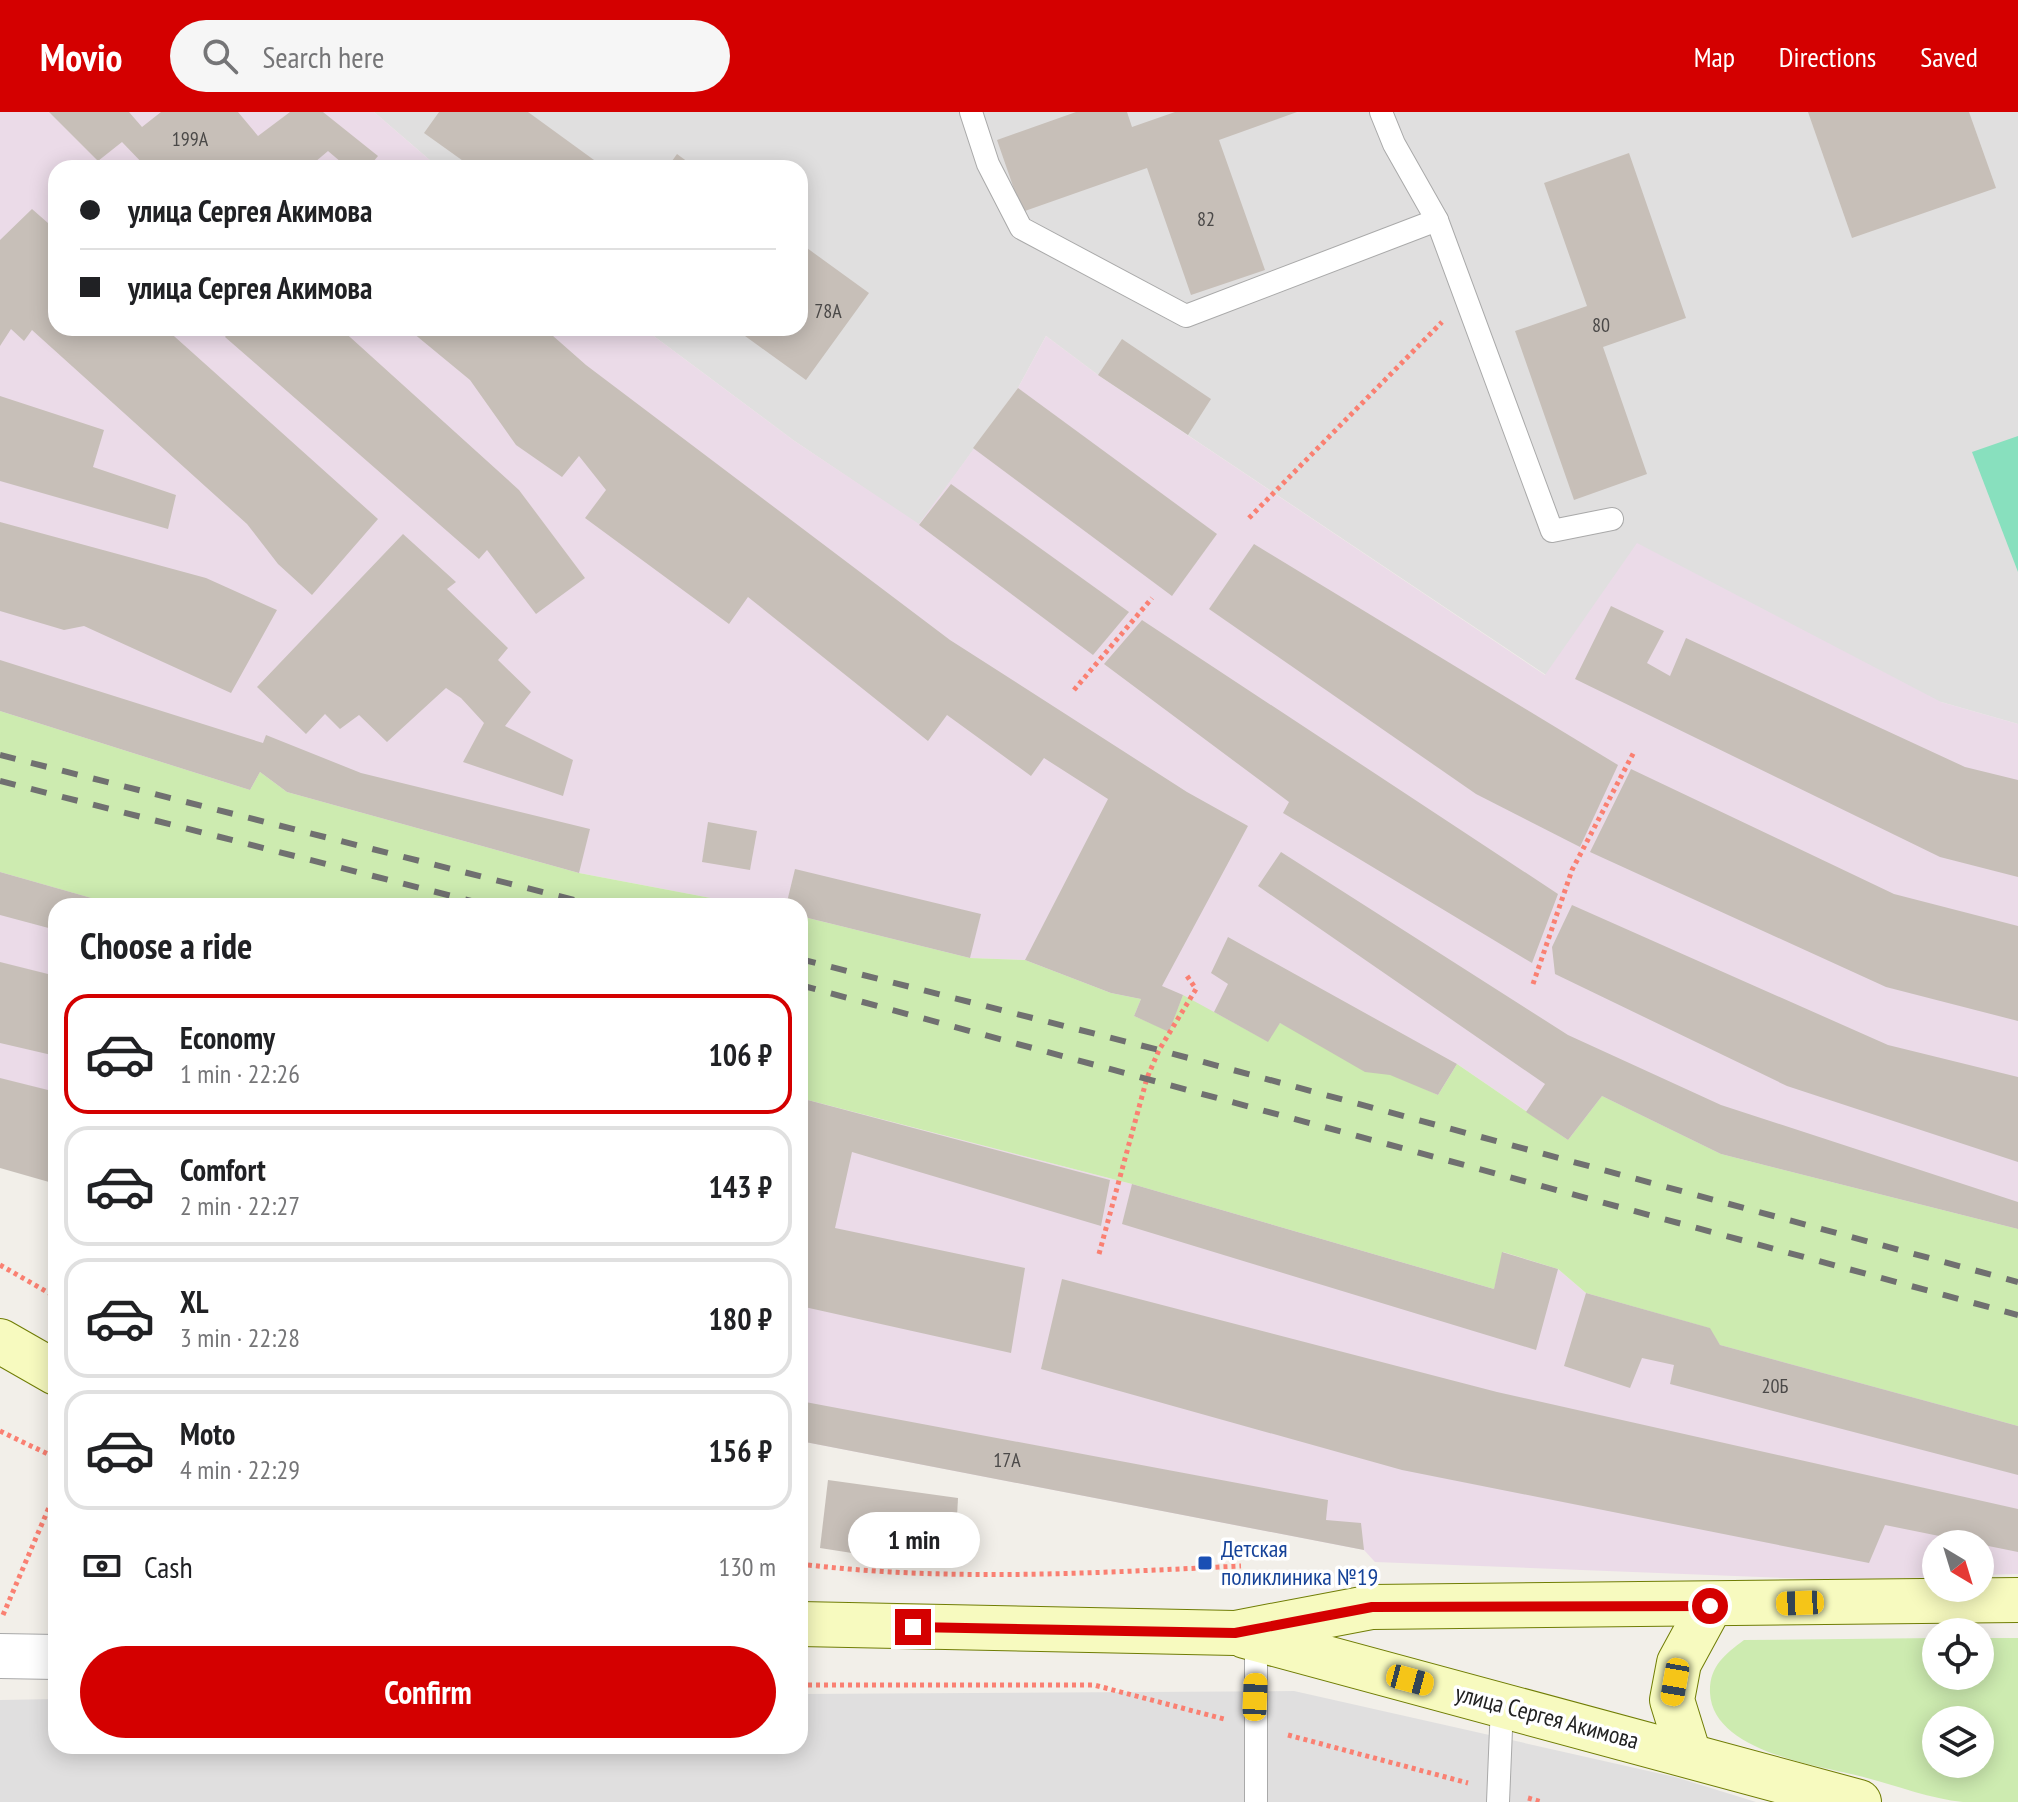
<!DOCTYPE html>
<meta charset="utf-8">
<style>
body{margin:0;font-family:"PT Sans Narrow",sans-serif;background:#f6f6f6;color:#202124;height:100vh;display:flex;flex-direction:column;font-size:30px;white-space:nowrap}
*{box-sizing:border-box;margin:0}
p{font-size:26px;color:#757577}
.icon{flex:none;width:44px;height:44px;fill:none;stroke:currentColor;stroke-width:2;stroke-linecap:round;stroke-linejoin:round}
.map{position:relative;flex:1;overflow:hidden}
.sheet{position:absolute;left:48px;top:786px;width:760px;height:856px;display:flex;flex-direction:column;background:#fff;border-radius:24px;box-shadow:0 4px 20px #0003}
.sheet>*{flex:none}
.guide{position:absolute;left:48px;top:48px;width:760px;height:176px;border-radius:24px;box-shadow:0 4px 20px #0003;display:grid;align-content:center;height:176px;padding:0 32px;background:#fff}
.needle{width:52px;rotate:142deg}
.tools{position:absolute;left:1922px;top:1418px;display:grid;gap:16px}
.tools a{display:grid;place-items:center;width:72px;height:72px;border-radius:50%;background:#fff;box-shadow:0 4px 20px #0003;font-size:40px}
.end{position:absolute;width:36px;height:36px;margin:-18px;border:10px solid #d40000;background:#fff;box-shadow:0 0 0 4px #fff}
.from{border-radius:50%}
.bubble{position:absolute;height:56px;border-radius:28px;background:#fff;box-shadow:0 4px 20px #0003;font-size:26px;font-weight:700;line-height:56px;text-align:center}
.car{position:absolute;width:24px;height:48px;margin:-24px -12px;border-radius:10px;box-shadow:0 0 6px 2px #0007;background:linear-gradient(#f5c518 24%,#345 0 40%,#f5c518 0 76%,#345 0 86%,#f5c518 0)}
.guide b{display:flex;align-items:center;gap:28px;height:76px;font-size:30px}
.guide b+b{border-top:2px solid #e0e0e0}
.guide i{width:20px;height:20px;background:#202124}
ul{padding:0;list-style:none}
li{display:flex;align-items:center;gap:24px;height:120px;margin:0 16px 12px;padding:0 16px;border:4px solid #e0e0e0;border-radius:24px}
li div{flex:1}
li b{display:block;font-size:30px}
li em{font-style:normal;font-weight:700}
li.current{border-color:#d40000}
li>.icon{width:72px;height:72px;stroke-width:1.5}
h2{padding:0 32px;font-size:36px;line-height:96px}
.pay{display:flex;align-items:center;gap:20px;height:88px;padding:0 32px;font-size:30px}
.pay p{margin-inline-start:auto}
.primary-button{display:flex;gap:16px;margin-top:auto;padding:16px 32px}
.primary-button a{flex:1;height:92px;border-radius:48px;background:#d40000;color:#fff;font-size:32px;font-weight:700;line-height:92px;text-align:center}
header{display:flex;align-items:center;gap:48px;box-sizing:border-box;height:112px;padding:0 40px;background:#d40000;color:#fff}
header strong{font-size:38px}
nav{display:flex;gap:44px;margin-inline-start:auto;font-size:28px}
.search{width:560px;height:72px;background:#f6f6f6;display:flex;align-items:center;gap:20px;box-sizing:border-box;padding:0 28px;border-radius:44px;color:#757577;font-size:30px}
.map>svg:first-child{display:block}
.residential{fill:#e0dfdf}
.industrial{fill:#ebdbe8}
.grass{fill:#cdebb0;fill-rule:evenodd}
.pitch{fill:#88e0be}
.building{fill:#c7bfb8}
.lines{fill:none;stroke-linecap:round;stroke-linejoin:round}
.lane-casing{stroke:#a9a9a9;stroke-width:24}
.street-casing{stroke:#a9a9a9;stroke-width:46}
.secondary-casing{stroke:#707d05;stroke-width:46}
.path{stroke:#fa8072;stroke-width:5;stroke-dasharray:4 4;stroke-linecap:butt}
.lane{stroke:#fff;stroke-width:22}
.street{stroke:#fff;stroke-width:44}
.secondary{stroke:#f7fabf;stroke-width:44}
.rail{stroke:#707070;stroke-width:6;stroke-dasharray:16 16;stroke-linecap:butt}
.route{stroke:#d40000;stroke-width:10}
.transit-dot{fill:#1a4fb4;stroke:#fff;stroke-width:3}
.labels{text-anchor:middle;stroke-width:7;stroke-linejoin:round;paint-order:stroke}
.number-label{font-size:20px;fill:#4b4948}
.transit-label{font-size:24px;fill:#164399;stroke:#fff;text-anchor:start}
.street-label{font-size:24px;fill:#222;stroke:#fff}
</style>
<header>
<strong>Movio</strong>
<div class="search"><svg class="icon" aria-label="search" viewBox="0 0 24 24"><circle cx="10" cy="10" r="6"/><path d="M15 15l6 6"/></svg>Search here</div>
<nav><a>Map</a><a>Directions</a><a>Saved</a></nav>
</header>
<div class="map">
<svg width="2018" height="1690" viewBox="0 0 2018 1690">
<rect width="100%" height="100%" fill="#f2efe9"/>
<g class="residential">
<polygon points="374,0 2018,0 2018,612 1941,590 1546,563 1098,263 1046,224 1018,276 919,413 793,328 643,216 800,216 800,56 439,56"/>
<polygon points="1294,1579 1675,1665 1756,1690 0,1690 0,1588 56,1587 56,1634 800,1634 800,1582"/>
</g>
<g class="industrial">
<polygon points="0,0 374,0 439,56 56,56 56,216 643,216 793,328 919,412 1018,276 1046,224 1098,263 1545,563 1637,431 1941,590 2018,612 2018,1117 1721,1042 1568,1028 1457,952 1438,983 1134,904 1140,887 1111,881 1025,848 970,846 800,804 800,794 753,794 579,761 287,680 260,660 250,678 0,599"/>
<polygon points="0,760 119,794 56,794 56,1073 38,1064 0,1055"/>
<polygon points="800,986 1132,1072 1493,1177 1502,1140 1558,1157 1586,1181 1710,1216 2018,1314 2018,1462 1980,1463 1980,1432 1936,1432 1936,1465 1839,1468 1375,1450 1364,1438 800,1329 805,1196 800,1194"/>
</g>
<g class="grass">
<polygon points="0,599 250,678 260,660 287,680 579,761 753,794 119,794 0,760"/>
<polygon points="800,804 970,846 1025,848 1111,881 1141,887 1134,904 1169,919 1183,883 1267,929 1280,911 1438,983 1457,952 1568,1028 1602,984 1721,1042 2018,1117 2018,1314 1720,1233 1709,1216 1586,1181 1558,1157 1503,1140 1494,1177 1132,1072 800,986"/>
<path d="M 1936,1526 L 1936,1564 L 1980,1564 L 1980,1526 L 2018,1526 L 2018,1690 C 2000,1690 1981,1690 1963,1690 C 1931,1687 1898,1674 1867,1666 C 1822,1654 1713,1641 1710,1581 C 1709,1555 1724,1543 1744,1528 ZM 1936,1608 L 1980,1608 L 1980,1652 L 1936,1652 Z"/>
</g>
<polygon class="pitch" points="2018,324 2018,460 1972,340"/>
<g class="building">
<polygon points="49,0 129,0 142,15 161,0 238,0 258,24 290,0 323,0 378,44 368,56 348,56 328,39 308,56 299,56 291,48 279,56 147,56 122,30 98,49"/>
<polygon points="439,0 528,0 605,56 473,56 424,21"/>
<polygon points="1076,0 1127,0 1132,15 1175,0 1297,0 1219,28 1265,158 1191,183 1147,56 1022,100 997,28"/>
<polygon points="1808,0 1969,0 1996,76 1852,126"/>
<polygon points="1629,41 1686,206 1603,235 1647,362 1574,388 1515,219 1587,194 1544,71"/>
<polygon points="677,42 696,56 667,56"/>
<polygon points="32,97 56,118 56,216 165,216 378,407 312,483 278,452 247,412 32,218 24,229 11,217 0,234 0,128"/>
<polygon points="800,131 869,181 806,268 734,216 800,216"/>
<polygon points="232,216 340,216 519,378 585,466 536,502 487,438 479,447 225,225"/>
<polygon points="407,216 544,216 586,253 950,528 1187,680 1248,714 1162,874 1183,883 1169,920 1134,904 1141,887 1111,881 1025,848 1108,687 1044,646 1031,664 947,603 928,629 748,485 729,512 585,406 606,378 579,344 562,365 516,333 470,268"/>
<polygon points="1122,227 1211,287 1188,323 1098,263"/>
<polygon points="1018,276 1217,422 1172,484 973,336"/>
<polygon points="0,284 104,318 93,355 176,383 168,417 0,369"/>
<polygon points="951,372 1129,500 1093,543 919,413"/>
<polygon points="0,410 206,466 277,498 231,581 84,514 64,518 0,499"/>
<polygon points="403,422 456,470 447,477 508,536 498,548 531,580 505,614 573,648 563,684 463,650 484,611 461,586 446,576 387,630 359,603 340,617 325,602 306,622 257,575"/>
<polygon points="1254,432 1618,653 1580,735 1476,682 1209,497"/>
<polygon points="1611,494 1664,519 1647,551 1670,564 1686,526 1965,655 2018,668 2018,765 1940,745 1575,567"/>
<polygon points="1142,508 1558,782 1532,851 1283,701 1289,690 1104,552"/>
<polygon points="0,548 263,631 266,623 361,661 590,717 579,761 287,680 260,660 250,678 0,599"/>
<polygon points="1631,657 1894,782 2018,814 2018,909 1886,875 1590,740"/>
<polygon points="708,710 757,719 750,758 702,750"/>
<polygon points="1281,740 1568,923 1721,993 2018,1090 2018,1117 1721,1042 1602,984 1568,1028 1526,1000 1545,972 1258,774"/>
<polygon points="795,757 981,802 970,846 800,804 800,794 786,794"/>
<polygon points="0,760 116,793 115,794 56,794 56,818 0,803"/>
<polygon points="1572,793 1888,933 2018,965 2018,1050 1787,974 1555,862 1552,835"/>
<polygon points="1228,825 1457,952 1438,983 1390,963 1365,960 1280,911 1268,930 1214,900 1228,872 1211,861"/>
<polygon points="0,850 56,864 56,944 0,931"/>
<polygon points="0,966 56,980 56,1072 0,1056"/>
<polygon points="800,986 1110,1068 1101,1114 852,1040 835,1116 1025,1156 1011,1241 800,1194"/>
<polygon points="1132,1072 1494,1177 1502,1140 1558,1157 1536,1238 1122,1112"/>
<polygon points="1062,1167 1497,1280 2018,1397 2018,1440 1885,1413 1869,1451 1402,1358 1041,1257"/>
<polygon points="1586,1181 1710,1216 1720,1233 2018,1314 2018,1363 1670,1272 1674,1253 1642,1246 1630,1276 1564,1254"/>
<polygon points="800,1289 1328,1388 1326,1408 1361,1411 1364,1438 800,1329"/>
<polygon points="828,1368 958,1386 955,1443 935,1454 820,1436"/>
</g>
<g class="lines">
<g class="lane-casing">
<g id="lane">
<polyline points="971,0 988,52 1021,116 1186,204 1437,108"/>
<polyline points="1381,0 1394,32 1437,108 1552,419 1612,407"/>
<polyline points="1256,1690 1256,1527"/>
<polyline points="1498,1690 1502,1593"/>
</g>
</g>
<g class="street-casing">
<polyline id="street" points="0,1544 56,1545"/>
</g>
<g class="secondary-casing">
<g id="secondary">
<polyline points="0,1229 56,1261"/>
<polyline points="800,1512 1235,1521 1372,1495 2018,1488"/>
<polyline points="1245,1524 1859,1690"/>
<polyline points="1689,1643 1672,1588 1679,1551 1710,1494"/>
</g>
</g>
<g class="path">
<polyline points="1249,406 1442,210"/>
<polyline points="1074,578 1152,486"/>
<polyline points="1533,872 1572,758 1635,638"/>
<polyline points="1099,1142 1147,966 1159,938 1196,877 1185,861"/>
<polyline points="0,1153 56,1185"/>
<polyline points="0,1319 56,1346"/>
<path d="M 800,1452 C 946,1470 1094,1461 1241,1454"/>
<polyline points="3,1503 56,1379"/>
<polyline points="800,1573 1094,1573 1224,1607"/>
<polyline points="1288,1623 1468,1671"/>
<polyline points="1528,1686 1542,1690"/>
</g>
<use href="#lane" class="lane"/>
<use href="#street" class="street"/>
<use href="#secondary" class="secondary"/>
<g class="rail">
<polyline points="0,643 598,794"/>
<polyline points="0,669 491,794"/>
<polyline points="800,847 1159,938 2018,1170"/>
<polyline points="800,873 2018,1203"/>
</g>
</g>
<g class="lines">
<polyline class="route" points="913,1515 1235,1521 1372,1495 1710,1494"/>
</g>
<rect class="transit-dot" x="1197" y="1443" width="16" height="16" rx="4"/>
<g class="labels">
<g class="number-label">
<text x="190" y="34">199А</text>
<text x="1206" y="114">82</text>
<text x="828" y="206">78А</text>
<text x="1601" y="220">80</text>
<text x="1775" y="1281">20Б</text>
<text x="1007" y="1355">17А</text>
</g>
<g class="transit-label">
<text x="1221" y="1445">Детская<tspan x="1221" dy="28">поликлиника №19</tspan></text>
</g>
<g class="street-label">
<text transform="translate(1547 1605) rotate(15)" y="8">улица Сергея Акимова</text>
</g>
</g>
</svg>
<div class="tools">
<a><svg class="needle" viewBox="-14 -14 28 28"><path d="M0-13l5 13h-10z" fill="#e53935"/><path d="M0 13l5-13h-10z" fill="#757577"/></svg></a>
<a><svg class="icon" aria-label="locate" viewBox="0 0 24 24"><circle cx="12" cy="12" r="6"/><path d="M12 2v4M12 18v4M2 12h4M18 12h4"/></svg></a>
<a><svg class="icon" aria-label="layers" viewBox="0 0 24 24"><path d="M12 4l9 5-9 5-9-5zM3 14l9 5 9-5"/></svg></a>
</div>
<i class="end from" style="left:1710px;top:1494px"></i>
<i class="end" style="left:913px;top:1515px"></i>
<div class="bubble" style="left:848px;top:1400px;width:132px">1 min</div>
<i class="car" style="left:1800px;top:1491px;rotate:268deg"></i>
<i class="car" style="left:1410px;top:1568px;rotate:105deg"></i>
<i class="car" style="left:1675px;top:1570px;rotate:190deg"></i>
<i class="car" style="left:1255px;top:1585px;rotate:2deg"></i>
<div class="guide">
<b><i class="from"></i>улица Сергея Акимова</b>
<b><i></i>улица Сергея Акимова</b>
</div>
<section class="sheet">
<h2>Choose a ride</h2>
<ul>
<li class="current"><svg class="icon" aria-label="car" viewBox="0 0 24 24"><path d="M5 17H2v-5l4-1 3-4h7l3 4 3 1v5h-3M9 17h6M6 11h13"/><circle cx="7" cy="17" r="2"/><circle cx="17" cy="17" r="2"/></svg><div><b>Economy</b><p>1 min · 22:26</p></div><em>106 ₽</em></li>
<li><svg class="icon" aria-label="car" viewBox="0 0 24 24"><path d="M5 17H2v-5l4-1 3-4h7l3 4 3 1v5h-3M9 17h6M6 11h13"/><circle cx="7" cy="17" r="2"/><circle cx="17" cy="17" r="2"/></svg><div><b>Comfort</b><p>2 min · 22:27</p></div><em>143 ₽</em></li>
<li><svg class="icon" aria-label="car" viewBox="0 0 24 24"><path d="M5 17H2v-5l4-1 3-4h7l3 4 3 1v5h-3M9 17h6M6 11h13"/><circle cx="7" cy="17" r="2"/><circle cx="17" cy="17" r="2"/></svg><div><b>XL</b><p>3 min · 22:28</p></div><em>180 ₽</em></li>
<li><svg class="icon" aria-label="car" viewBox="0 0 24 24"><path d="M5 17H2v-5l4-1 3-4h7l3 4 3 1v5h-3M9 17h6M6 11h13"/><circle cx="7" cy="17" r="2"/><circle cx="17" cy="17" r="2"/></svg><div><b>Moto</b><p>4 min · 22:29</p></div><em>156 ₽</em></li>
</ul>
<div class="pay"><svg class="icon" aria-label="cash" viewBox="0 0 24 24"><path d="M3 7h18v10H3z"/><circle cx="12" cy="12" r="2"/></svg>Cash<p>130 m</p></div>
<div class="primary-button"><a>Confirm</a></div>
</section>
</div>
